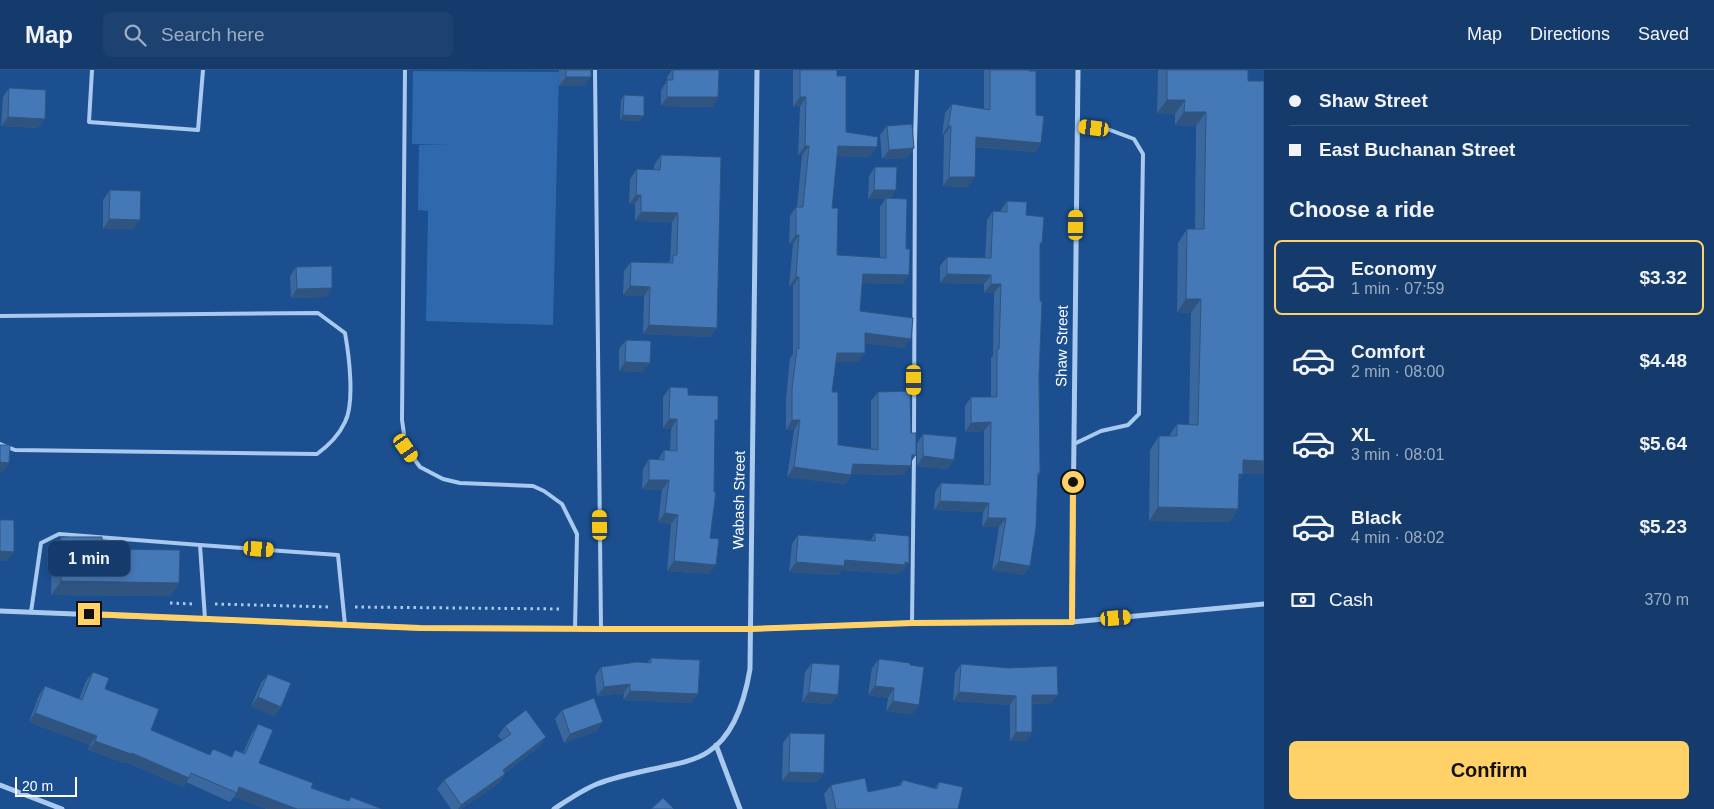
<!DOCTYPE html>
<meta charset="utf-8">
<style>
body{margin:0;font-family:Arial,sans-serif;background:#1d4271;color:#f1f3f6;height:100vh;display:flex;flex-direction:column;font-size:19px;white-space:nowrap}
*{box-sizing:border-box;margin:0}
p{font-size:16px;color:#9dadc1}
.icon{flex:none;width:28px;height:28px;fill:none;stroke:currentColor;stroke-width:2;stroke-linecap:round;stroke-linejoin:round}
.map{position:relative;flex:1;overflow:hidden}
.sheet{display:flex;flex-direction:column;background:#143b6b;width:450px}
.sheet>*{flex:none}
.guide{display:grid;align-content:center;height:110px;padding:0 25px;background:#143b6b}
.scale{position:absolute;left:15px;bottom:12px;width:62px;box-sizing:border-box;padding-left:5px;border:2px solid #fff;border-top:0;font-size:14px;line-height:18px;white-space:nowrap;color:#fff;-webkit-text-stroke:4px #1b4f8f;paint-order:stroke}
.end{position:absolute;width:22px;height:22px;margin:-11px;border:6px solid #ffd166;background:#111;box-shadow:0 0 0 2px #111}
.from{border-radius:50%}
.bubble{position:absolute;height:35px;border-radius:8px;background:#143b6b;box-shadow:0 2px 8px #0003,0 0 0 1px #33557e;font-size:16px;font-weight:700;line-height:35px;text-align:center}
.car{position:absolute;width:15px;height:30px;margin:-15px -8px;border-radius:6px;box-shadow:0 0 4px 1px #0007;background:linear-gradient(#f5c518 24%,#345 0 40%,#f5c518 0 76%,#345 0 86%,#f5c518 0)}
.guide b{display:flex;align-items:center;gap:18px;height:48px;font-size:19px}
.guide b+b{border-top:1px solid #33557e}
.guide i{width:12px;height:12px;background:#f1f3f6}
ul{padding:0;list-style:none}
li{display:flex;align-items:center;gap:15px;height:75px;margin:0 10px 8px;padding:0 15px;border:2px solid transparent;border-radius:8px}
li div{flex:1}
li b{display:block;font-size:19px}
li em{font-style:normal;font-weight:700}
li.current{border-color:#ffd166}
li>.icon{width:45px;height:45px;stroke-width:1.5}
h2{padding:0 25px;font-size:22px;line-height:60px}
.pay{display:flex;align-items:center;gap:12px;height:55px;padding:0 25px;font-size:19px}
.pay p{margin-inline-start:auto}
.button{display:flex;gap:10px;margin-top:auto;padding:10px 25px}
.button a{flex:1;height:58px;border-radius:8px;background:#ffd166;color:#111;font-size:20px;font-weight:700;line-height:58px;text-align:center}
header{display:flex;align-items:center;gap:30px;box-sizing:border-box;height:70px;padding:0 25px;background:#143b6b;border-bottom:1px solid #33557e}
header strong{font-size:24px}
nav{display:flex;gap:28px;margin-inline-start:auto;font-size:18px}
.search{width:350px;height:45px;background:#1d4271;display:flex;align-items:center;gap:12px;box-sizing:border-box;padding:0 18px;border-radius:8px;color:#9dadc1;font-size:19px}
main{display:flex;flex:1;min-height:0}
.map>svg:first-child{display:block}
.green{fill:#2e69ad}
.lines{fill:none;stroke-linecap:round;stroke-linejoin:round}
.path{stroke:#a9c9ee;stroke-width:3;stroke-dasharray:2.5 4;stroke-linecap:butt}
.lane{stroke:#a9c9ee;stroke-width:4}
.street{stroke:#a9c9ee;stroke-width:5}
.wall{fill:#3a679d}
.shaded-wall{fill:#305480}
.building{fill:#4478b7;stroke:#305480}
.route{stroke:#ffd166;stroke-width:6}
.labels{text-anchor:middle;stroke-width:5;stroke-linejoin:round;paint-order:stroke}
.street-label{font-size:15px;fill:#fff;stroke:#1b4f8f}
</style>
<header>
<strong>Map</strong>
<div class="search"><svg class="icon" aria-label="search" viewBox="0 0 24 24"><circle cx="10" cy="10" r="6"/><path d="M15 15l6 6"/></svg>Search here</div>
<nav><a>Map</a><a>Directions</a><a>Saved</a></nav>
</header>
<main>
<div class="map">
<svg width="1264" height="739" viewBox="0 0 1264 739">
<rect width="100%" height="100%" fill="#1b4f8f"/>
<polygon class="green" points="413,1 559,2 553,255 426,251 428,141 418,140 419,75 450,75 412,74"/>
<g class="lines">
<g class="path">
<polyline points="170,533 193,534"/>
<polyline points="215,534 331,537"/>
<polyline points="355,537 563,539"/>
</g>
<g class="lane">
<polyline points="92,0 89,52 198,60 203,0"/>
<polyline points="405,0 402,350 406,378 420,397 443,409 460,413 533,416 544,421 562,434 577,464 575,559"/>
<polyline points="595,0 601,559"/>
<path d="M 0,246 L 318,243 L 345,263 C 349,285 355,333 345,352 C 339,365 328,376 317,384 L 15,380 L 0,374"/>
<polyline points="914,368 915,71 917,0"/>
<polyline points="1074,374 1101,361 1128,355 1139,344 1143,84 1134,69 1110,60 1078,56"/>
<polyline points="200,475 338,485 345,555"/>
<polyline points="31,542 41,473 59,464 200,475 205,549"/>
<polyline points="912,553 914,385"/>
</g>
<g class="street">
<polyline points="0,541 420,558 750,559 912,553 1072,552 1264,534"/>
<polyline points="1072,552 1078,0"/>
<polyline points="716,675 740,739"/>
<polyline points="0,715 62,739"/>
<path d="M 554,739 C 568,730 582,720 597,714 C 615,707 634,703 653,699 C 670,695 693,692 708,682 C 735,665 745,629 750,599 L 757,0"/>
</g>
</g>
<g class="wall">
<polygon points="559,0 591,0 584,16 559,16"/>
<polygon points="672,0 719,0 718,27 712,37 661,36 661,20 667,11 667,7"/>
<polygon points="793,0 837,0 837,6 846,62 870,87 837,86 832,138 837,185 880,188 880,137 885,129 868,129 869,106 875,97 896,120 891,128 903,214 862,213 860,241 904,278 865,273 859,292 836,292 832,322 838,375 871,379 871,331 878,322 911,392 904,405 852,404 845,414 787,407 794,360 786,360 786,328 790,288 793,284 793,216 789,216 793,174 789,174 790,146 796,137 797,137 802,85 798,85 800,37 793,37"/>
<polygon points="984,0 1029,0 1041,73 1035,82 975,77 968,117 943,116 944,65 942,65 945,43 952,34 984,39"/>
<polygon points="1158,0 1248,0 1248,11 1264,11 1264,404 1243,404 1238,411 1238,439 1229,452 1149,451 1150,380 1159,366 1169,366 1177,354 1189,355 1191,243 1177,242 1178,173 1187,159 1195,159 1196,56 1175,55 1175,44 1157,43"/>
<polygon points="9,18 38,58 1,56 3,27"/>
<polygon points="624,25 640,51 620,50 621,30"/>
<polygon points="887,56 914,78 907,88 882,89 880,65"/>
<polygon points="661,85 721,87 711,267 643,264 644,226 623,225 624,201 631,192 668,193 670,190 672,152 635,151 635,134 629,134 630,109 637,99 654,100 654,95"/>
<polygon points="110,120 134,159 103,159 103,130"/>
<polygon points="1007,131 1026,145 1040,176 1039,306 1040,403 1038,406 1030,496 1023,505 992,500 999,457 982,457 983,442 934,440 935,422 941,413 984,415 984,361 965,362 965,336 971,327 991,327 991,288 993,286 994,223 984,223 984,214 940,213 940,196 947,187 985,188 987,150 993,141 1001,141 1001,140"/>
<polygon points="296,197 326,227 291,228 290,206"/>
<polygon points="626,270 643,302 619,301 619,279"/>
<polygon points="670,317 688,325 715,355 710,468 710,504 667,501 671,454 658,452 662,420 642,419 643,399 649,389 658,390 664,380 670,380 671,359 663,358 663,327"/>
<polygon points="923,364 948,399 917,396 917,373"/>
<polygon points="875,463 902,502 900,502 898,504 842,500 838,505 789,502 792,474 798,465 871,470"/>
<polygon points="61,467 102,479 179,513 170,526 51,525 52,481"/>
<polygon points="651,588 692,633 623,630 624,623 597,626 595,606 601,597 647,593"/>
<polygon points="879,589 910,595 913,644 886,641 888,628 868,625 872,598"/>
<polygon points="812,593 831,634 802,632 805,602"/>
<polygon points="961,594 1052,633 1032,634 1032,662 1026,671 1010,671 1010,635 953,631 955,603"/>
<polygon points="93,602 105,619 151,660 209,685 213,679 231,687 235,680 243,683 252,663 258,654 259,693 311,718 348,731 351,727 382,739 267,739 234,727 230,732 186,712 183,717 126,692 125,693 88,680 90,675 29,652 39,625 45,616 79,629 86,611"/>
<polygon points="268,604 281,637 274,646 251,636 261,613"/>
<polygon points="562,640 603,652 596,661 564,673 555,649"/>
<polygon points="505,656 540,676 505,703 505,704 499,713 461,739 451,739 437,719 444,710 502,670 498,666"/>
<polygon points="790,663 824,703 817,712 782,711 783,673"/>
<polygon points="903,710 935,718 939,712 958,739 827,739 824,724 831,715 868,722 898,716"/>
</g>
<g class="shaded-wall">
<polygon points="566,7 591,7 584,16 559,16"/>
<polygon points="667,27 718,27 712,37 661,36"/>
<polygon points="800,27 806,27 800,37 793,37"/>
<polygon points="1167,30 1185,30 1175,44 1157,43"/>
<polygon points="1184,42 1206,42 1196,56 1175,55"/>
<polygon points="623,45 644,46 640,51 620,50"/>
<polygon points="8,47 45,49 38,58 1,56"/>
<polygon points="948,56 951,56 944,65 942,65"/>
<polygon points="976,67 1041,73 1035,82 969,76"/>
<polygon points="805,76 809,76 802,85 798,85"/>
<polygon points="838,76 877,77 870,87 831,86"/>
<polygon points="914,78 907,88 882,89 889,80"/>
<polygon points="949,107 975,107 968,117 943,116"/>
<polygon points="874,120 896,120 890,130 886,128 885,129 868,129"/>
<polygon points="636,125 641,125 635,134 629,134"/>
<polygon points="641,142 678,143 672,152 635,151"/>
<polygon points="109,149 140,150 134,159 103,159"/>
<polygon points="796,165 799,165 793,174 789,174"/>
<polygon points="863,204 909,205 903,214 856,213"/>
<polygon points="947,204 991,205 984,214 940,213"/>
<polygon points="796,207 799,207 793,216 789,216"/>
<polygon points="991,214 1001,214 994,223 984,223"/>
<polygon points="630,216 650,217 644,226 623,225"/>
<polygon points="332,218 326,227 291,228 297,219"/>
<polygon points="1186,229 1201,229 1191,243 1177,242"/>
<polygon points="649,255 717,258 711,267 643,264"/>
<polygon points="865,263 911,269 904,278 858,273"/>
<polygon points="837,283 865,283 859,292 830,292"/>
<polygon points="625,292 650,293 643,302 619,301"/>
<polygon points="669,349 677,349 671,359 663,358"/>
<polygon points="792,350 800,350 794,360 786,360"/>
<polygon points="991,352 984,361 965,362 971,353"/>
<polygon points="912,385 916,385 909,395"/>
<polygon points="923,386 954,390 948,399 917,396"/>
<polygon points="1243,390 1264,391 1264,404 1234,404"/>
<polygon points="0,392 9,393 3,402 0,402"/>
<polygon points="853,394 911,396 904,405 846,404"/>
<polygon points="794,397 851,405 845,414 787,407"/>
<polygon points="1239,404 1243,404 1234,418"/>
<polygon points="649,410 669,410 662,420 642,419"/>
<polygon points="940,431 989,433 983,442 934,440"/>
<polygon points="1158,437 1238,439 1229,452 1149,451"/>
<polygon points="665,443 678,445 671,454 658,452"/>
<polygon points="988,448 1006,448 999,457 982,457"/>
<polygon points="0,481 14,482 7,491 0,491"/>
<polygon points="845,490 905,492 909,493 902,502 900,502 898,504 842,500 838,505 789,502 796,492"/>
<polygon points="674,491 716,495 710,504 667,501"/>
<polygon points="999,491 1030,496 1023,505 992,500"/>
<polygon points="61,511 179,513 170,526 51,525"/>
<polygon points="630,614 624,623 597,626 604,617"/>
<polygon points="875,616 894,618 888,628 868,625"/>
<polygon points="630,621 698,624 692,633 623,630"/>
<polygon points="809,622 838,625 831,634 802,632"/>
<polygon points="959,622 1016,626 1010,635 953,631"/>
<polygon points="1032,625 1058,625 1052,633 1026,634"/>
<polygon points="258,627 281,637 274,646 251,636"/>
<polygon points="893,631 919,635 913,644 886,641"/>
<polygon points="35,643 97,666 90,675 29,652"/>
<polygon points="603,652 596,661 564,673 570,664"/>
<polygon points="1016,662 1032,662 1026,671 1010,671"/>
<polygon points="546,667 540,676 496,710 503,700"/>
<polygon points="95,671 132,683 189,708 183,717 126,692 125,693 88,680"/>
<polygon points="789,702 824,703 817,712 782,711"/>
<polygon points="505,704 499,713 461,739 458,739 461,735"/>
<polygon points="239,717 297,739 267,739 234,727"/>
</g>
<g class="building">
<rect x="566" y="0" width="25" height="7"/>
<polygon points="673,0 719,0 718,27 667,27 667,10 673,10"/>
<polygon points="800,0 837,0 837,6 846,6 846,62 878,67 877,77 838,76 832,138 838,138 837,185 886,188 886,128 907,129 906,179 910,179 909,205 863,204 860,241 913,248 911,269 865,263 865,283 837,283 832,322 838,322 838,375 878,380 878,322 910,321 911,363 916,363 916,385 912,385 911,396 853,394 851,405 794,397 800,350 792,350 792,319 797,278 799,279 799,207 796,207 799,165 796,165 796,137 803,137 809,76 805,76 806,27 800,27"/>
<polygon points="990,0 1029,0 1029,1 1036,1 1036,45 1044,46 1041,73 976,67 975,107 949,107 951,56 948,56 952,34 990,40"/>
<polygon points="1167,0 1248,0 1248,11 1264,11 1264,391 1243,390 1243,404 1239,404 1238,439 1158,437 1159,366 1177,366 1177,354 1198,355 1201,229 1186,229 1187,159 1204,159 1206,42 1184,42 1185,30 1167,30"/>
<polygon points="9,18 46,20 45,49 8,47"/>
<polygon points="624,25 644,26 644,46 623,45"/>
<polygon points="912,54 914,78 889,80 887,56"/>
<polygon points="661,85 721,87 717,258 649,255 650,217 630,216 631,192 673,193 673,185 677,185 678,143 641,142 641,125 636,125 637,99 660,100"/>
<polygon points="875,97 897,97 896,120 874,120"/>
<polygon points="110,120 141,121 140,150 109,149"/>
<polygon points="1007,131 1027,132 1026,145 1044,147 1042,173 1040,173 1040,231 1042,231 1039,306 1040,403 1038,403 1036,458 1030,496 999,491 1006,448 988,448 989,433 940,431 941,413 990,415 991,352 971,353 971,327 997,327 997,279 999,279 1001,214 991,214 991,205 947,204 947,187 991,188 993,141 1007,142"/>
<polygon points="332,196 332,218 297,219 296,197"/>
<polygon points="626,270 651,271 650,293 625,292"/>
<polygon points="670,317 688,318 688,325 718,326 718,350 715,350 714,422 716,422 710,468 719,469 716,495 674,491 678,445 665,443 669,410 649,410 649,389 664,390 664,380 677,381 677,349 669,349"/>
<polygon points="923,364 957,367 954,390 923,386"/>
<polygon points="0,375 10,375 9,393 0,392"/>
<polygon points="0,450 14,450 14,482 0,481"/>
<polygon points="875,463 909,466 909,493 905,492 905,495 845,490 844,496 796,492 798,465 875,471"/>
<polygon points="61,467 102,467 102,479 180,480 179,513 61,511"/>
<polygon points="651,588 700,590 698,624 630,621 630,614 604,617 601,597 637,592 651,593"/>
<polygon points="879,589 910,593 910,595 924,597 919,635 893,631 894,618 875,616"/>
<polygon points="812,593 840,595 838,625 809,622"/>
<polygon points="961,594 1009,598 1057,596 1058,625 1032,625 1032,662 1016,662 1016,626 959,622"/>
<polygon points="93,602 109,608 105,619 159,639 151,660 210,685 213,679 232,687 235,680 245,684 258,654 273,660 259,693 313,713 311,718 349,731 351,727 382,739 297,739 239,717 237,723 191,703 189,708 132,683 131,684 95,671 97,666 35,643 45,616 82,630"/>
<polygon points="268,604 291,613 281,637 258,627"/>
<polygon points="594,628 603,652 570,664 562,640"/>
<polygon points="526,640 546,667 503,700 505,704 461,735 444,710 511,664 505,656"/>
<polygon points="790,663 825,664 824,703 789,702"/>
<polygon points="865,708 868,722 901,715 903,710 937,719 939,712 963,717 958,739 836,739 831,715"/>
<polygon points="663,728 674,739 651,739"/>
</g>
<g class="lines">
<polyline class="route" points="89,544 420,558 601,559 750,559 912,553 1072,552 1073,412"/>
</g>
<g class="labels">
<g class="street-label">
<text transform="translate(1062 276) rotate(-89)" y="5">Shaw Street</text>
<text transform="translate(739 430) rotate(-89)" y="5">Wabash Street</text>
</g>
</g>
</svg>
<div class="scale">20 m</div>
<i class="end from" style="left:1073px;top:412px"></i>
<i class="end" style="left:89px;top:544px"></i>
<div class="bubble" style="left:48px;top:471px;width:82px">1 min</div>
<i class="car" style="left:1094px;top:58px;rotate:277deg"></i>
<i class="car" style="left:1076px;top:155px;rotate:1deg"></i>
<i class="car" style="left:914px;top:310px;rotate:180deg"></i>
<i class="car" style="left:406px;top:378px;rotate:145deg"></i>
<i class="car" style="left:600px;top:455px;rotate:359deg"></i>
<i class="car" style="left:259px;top:479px;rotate:94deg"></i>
<i class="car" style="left:1116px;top:548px;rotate:85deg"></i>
</div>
<section class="sheet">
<div class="guide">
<b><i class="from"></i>Shaw Street</b>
<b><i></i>East Buchanan Street</b>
</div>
<h2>Choose a ride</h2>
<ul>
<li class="current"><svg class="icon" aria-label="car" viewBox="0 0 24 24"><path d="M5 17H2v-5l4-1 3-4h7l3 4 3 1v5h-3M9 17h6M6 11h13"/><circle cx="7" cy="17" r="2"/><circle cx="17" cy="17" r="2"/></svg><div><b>Economy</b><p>1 min · 07:59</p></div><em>$3.32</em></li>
<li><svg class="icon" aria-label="car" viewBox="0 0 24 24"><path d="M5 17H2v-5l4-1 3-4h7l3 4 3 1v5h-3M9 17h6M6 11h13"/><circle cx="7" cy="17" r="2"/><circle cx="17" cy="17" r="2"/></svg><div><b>Comfort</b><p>2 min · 08:00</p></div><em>$4.48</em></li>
<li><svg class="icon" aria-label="car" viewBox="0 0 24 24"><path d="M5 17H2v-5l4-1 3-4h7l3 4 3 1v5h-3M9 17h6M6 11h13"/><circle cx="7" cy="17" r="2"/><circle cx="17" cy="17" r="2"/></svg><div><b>XL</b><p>3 min · 08:01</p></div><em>$5.64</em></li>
<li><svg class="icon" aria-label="car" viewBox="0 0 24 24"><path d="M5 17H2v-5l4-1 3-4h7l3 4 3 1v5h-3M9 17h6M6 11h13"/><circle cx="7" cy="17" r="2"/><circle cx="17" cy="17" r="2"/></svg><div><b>Black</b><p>4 min · 08:02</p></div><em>$5.23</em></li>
</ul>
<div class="pay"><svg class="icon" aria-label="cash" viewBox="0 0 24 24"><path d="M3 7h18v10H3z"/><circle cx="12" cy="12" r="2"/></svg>Cash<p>370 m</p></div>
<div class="button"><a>Confirm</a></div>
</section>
</main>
